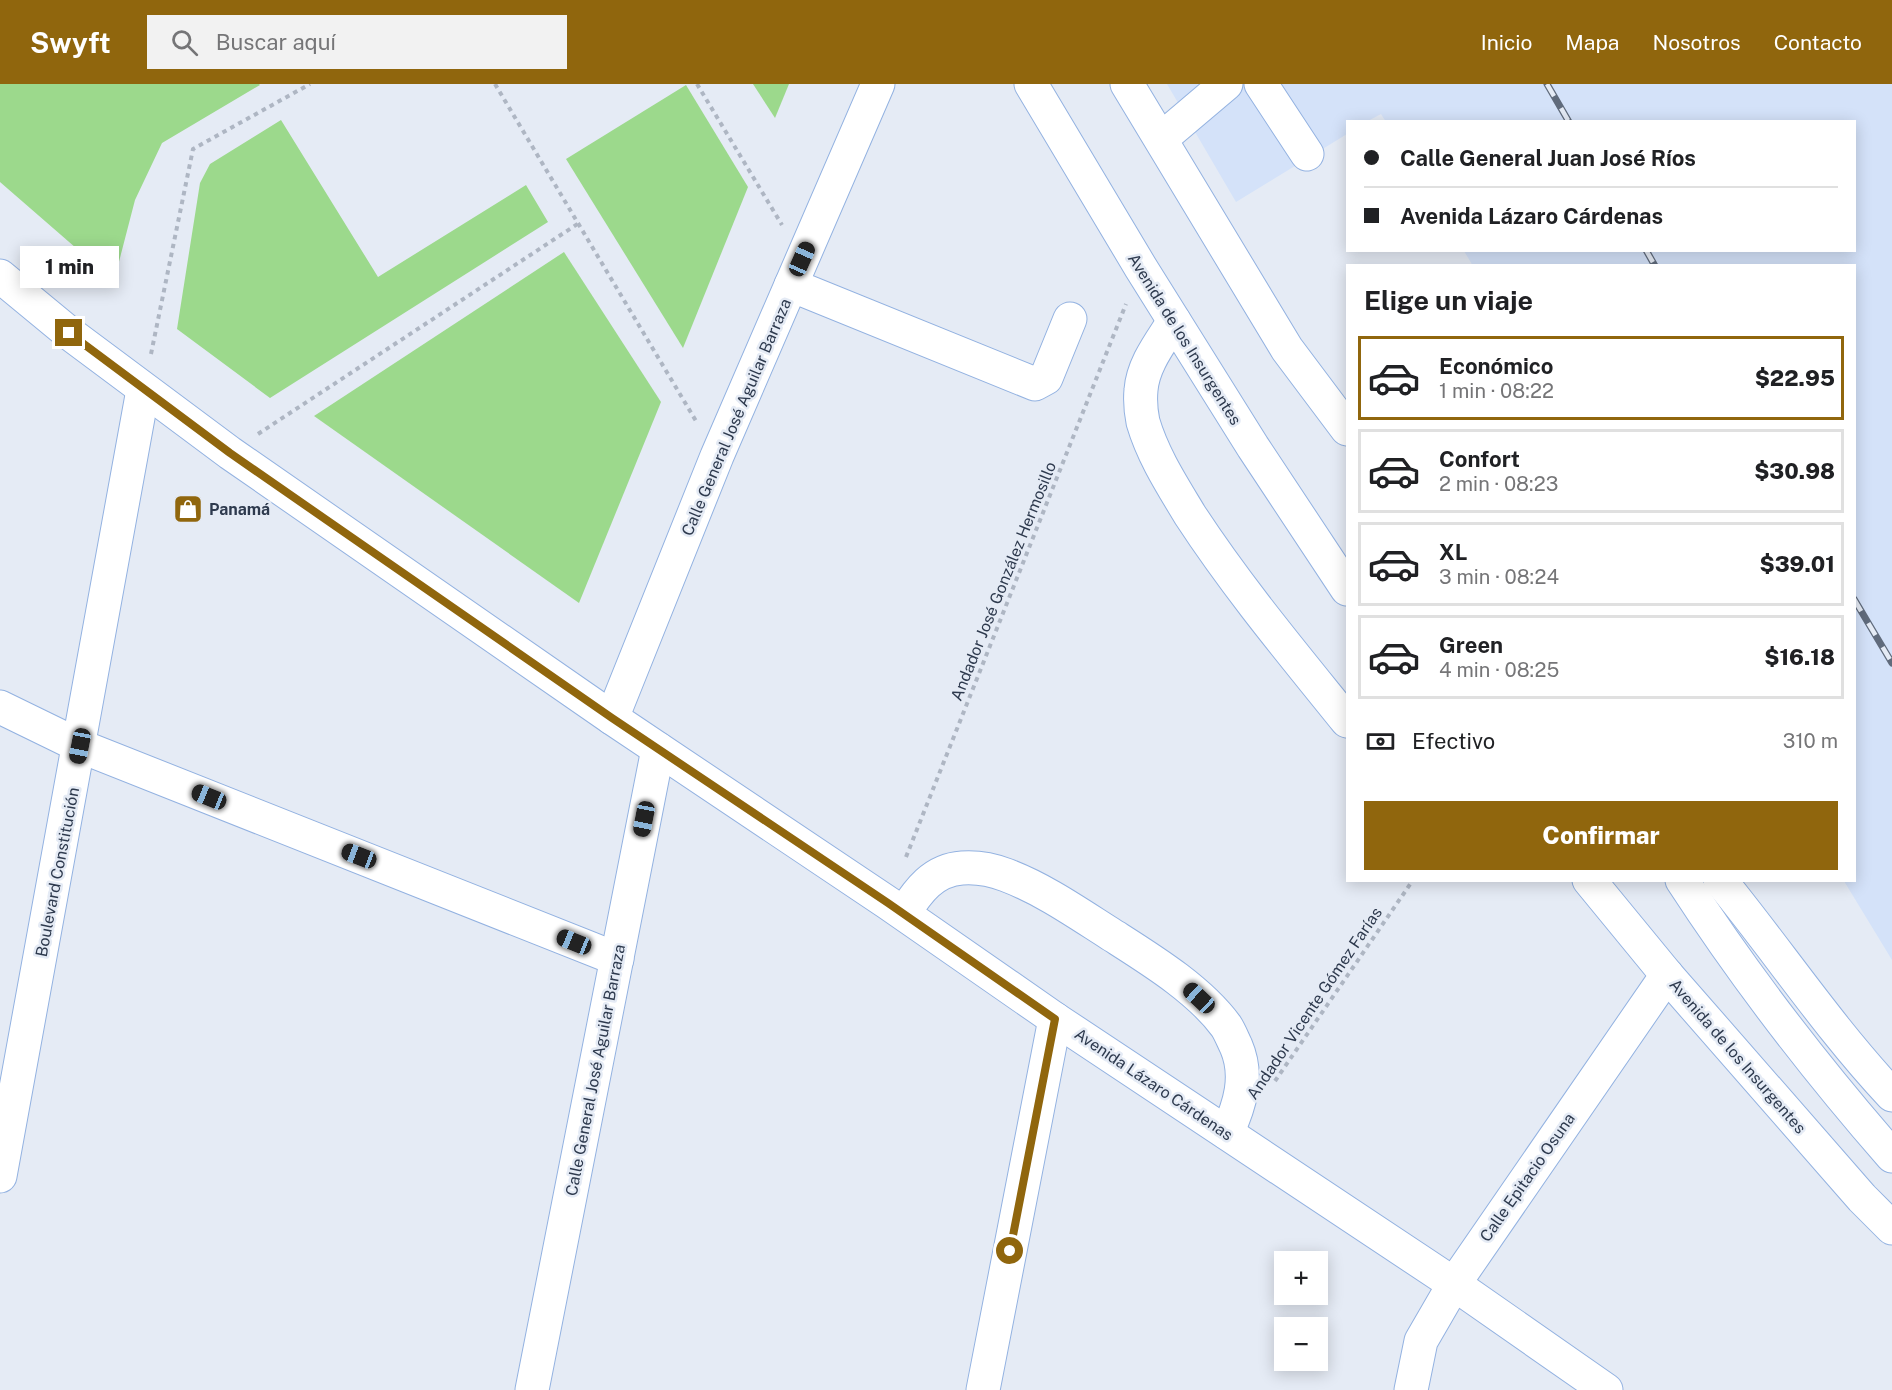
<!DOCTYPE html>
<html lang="es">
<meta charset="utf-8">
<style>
body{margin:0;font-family:"Public Sans",sans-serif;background:#f2f2f2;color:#202124;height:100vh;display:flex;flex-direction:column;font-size:22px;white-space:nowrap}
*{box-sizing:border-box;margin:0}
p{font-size:20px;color:#757577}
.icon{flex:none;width:33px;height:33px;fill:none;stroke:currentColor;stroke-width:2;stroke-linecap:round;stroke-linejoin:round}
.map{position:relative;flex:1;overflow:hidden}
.details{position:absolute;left:1346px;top:180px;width:510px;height:618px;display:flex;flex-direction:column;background:#fff;border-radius:0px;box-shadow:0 3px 15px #0003}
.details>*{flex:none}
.top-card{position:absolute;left:1346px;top:36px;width:510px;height:132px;border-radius:0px;box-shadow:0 3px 15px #0003;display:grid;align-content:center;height:132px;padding:0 18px;background:#fff}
.fabs{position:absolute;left:1274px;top:1167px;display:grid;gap:12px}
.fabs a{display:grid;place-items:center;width:54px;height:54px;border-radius:0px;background:#fff;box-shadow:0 3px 15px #0003;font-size:30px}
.end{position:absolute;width:27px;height:27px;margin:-14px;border:8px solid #90660d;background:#fff;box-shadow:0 0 0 3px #fff}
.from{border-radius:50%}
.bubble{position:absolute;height:42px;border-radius:0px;background:#fff;box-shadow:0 3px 15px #0003;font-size:20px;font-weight:800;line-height:42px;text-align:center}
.car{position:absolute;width:18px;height:36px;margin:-18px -9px;border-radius:8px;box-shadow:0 0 4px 2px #0007;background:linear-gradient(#222 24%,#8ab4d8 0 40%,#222 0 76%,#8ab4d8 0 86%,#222 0)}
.top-card b{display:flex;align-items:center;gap:21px;height:57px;font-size:22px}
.top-card b+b{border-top:2px solid #e0e0e0}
.top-card i{width:15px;height:15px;background:#202124}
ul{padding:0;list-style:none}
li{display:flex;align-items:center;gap:18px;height:84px;margin:0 12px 9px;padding:0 6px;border:3px solid #e0e0e0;border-radius:0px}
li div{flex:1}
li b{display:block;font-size:22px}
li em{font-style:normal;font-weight:800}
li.on{border-color:#90660d}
li>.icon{width:54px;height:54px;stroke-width:1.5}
h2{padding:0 18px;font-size:27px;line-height:72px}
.pay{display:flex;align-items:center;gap:15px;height:66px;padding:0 18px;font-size:22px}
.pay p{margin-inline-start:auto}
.button{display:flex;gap:12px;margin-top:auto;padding:12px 18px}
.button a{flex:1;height:69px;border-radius:0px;background:#90660d;color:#fff;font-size:24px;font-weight:800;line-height:69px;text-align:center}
header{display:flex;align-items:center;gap:36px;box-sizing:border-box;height:84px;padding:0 30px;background:#90660d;color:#fff}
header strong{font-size:28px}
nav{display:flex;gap:33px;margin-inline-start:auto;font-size:21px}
.search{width:420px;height:54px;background:#f2f2f2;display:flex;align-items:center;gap:15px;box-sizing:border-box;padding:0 21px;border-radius:0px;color:#757577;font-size:22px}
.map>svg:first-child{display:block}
.built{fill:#d4e2f9}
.green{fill:#9cd98c}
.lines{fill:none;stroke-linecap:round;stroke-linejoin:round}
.minor-casing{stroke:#93b2e1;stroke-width:35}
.major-casing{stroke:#93b2e1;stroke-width:35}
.path{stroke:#aeb6c3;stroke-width:4;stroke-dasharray:4.5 4.5;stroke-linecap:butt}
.minor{stroke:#fff;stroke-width:33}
.major{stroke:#fff;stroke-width:33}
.rail-casing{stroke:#606b7c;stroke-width:7}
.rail{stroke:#e5ebf5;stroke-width:4.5;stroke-dasharray:14;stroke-linecap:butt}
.route{stroke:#90660d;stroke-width:8}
.labels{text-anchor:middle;stroke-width:5;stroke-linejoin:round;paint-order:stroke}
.street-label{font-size:16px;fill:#2e3a4e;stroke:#e5ebf5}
.poi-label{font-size:16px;font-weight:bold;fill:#2e3a4e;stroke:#e5ebf5;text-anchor:start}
</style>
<header>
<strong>Swyft</strong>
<div class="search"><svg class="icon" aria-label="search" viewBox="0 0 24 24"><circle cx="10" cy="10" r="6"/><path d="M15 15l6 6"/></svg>Buscar aquí</div>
<nav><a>Inicio</a><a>Mapa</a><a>Nosotros</a><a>Contacto</a></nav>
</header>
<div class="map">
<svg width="1892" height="1306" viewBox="0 0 1892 1306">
<rect width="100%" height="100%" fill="#e5ebf5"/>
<polygon class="built" points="1167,0 1892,0 1892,876 1844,797 1854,796 1854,182 1473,182 1464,167 1854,166 1854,38 1386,38 1381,30 1368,37 1347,38 1347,50 1236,118"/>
<g class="green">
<polygon points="0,0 259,0 260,1 162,59 135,116 114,197 0,98"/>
<polygon points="753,0 789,0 775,34"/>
<polygon points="686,1 748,103 683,264 566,75"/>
<polygon points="281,36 378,193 526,101 548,138 270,314 177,245 200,99 210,80"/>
<polygon points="564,168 661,318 579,519 314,332"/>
</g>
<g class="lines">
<g class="minor-casing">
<g id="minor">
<polyline points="1261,0 1307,70"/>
<polyline points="1161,55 1226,0"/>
<polyline points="791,201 1035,300 1046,294 1070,235"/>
<path d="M 1174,237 C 1161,258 1143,280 1141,306 C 1140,316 1141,328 1143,338 C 1153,372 1172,401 1190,431 C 1237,503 1293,570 1347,637"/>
<polyline points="0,623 80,662 617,875"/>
<polyline points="612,634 717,372 878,0"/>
<path d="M 904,829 C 918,807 933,786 962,784 C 976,783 993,786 1006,791 C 1043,805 1076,828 1109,849 C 1148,874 1198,904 1226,942 C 1230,948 1233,956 1236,962 C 1249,992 1240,1021 1227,1049"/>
<polyline points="0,1092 143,306"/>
<polyline points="532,1306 658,665"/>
<polyline points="983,1306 1055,935"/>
<polyline points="1411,1306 1421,1257 1454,1200 1667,891"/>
</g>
</g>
<g class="major-casing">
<g id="major">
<polyline points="1031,0 1141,184 1253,363 1347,505"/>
<polyline points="1127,0 1287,265 1347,345"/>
<polyline points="0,192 69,249 230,369 612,634 888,819 1055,935 1454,1200 1606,1306"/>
<polyline points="1589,796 1667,891 1862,1114 1892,1144"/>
<path d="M 1682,796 C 1745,893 1816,985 1892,1072"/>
<path d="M 1720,796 C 1778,867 1829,944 1892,1011"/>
</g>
</g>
<g class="path">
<polyline points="495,0 696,337"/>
<polyline points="697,0 782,141"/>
<polyline points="151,270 193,65 310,0"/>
<polyline points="258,350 579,139"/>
<polyline points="906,773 1126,220"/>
<polyline points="1275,997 1413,796"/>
</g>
<use href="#minor" class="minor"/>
<use href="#major" class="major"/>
<g class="rail-casing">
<g id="rail">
<polyline points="1547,0 1569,38"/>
<polyline points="1646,166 1655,182"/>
<polyline points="1854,515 1892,579"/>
</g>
</g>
<use href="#rail" class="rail"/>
</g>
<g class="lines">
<polyline class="route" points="69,249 230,369 612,634 888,819 1055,935 1010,1167"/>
</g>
<defs>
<g id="shop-square" transform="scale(1.5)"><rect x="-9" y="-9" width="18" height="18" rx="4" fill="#90660d" stroke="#e5ebf5"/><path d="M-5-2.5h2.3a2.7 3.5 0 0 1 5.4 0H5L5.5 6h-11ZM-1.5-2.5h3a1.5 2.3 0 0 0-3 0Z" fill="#fff"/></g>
</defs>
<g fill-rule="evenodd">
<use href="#shop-square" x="188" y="425"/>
</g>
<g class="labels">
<g class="street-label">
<text transform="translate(1185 255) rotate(58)" y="6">Avenida de los Insurgentes</text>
<text transform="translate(736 333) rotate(-67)" y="6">Calle General José Aguilar Barraza</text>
<text transform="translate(1003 497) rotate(-68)" y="6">Andador José González Hermosillo</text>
<text transform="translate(57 788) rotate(-79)" y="6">Boulevard Constitución</text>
<text transform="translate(1314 919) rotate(-56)" y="6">Andador Vicente Gómez Farías</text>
<text transform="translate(1738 972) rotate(49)" y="6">Avenida de los Insurgentes</text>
<text transform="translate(595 986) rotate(-79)" y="6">Calle General José Aguilar Barraza</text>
<text transform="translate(1154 1000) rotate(34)" y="6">Avenida Lázaro Cárdenas</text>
<text transform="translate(1527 1093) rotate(-55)" y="6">Calle Epitacio Osuna</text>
</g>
<g class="poi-label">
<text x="209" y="431">Panamá</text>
</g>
</g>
</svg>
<div class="fabs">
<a>+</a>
<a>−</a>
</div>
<i class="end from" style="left:1010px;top:1167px"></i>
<i class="end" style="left:69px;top:249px"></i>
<div class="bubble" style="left:20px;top:162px;width:99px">1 min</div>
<i class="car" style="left:802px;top:175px;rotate:24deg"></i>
<i class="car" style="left:80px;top:662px;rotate:191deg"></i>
<i class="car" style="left:209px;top:713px;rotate:292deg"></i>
<i class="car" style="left:644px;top:735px;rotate:191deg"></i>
<i class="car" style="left:359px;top:772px;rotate:291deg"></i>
<i class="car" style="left:574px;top:858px;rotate:292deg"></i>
<i class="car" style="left:1199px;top:914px;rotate:313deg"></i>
<div class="top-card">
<b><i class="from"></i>Calle General Juan José Ríos</b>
<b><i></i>Avenida Lázaro Cárdenas</b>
</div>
<section class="details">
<h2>Elige un viaje</h2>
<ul>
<li class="on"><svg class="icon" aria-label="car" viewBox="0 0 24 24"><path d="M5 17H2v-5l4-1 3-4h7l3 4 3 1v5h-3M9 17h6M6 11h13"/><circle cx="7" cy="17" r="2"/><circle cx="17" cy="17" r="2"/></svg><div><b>Económico</b><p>1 min · 08:22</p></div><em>$22.95</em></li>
<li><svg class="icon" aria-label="car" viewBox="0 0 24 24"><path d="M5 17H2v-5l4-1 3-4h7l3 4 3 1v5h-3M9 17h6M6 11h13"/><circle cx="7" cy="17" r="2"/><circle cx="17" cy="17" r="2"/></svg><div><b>Confort</b><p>2 min · 08:23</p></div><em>$30.98</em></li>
<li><svg class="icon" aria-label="car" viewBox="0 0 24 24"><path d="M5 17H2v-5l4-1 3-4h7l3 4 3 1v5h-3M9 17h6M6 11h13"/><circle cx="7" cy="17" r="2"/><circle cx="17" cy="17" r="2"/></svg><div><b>XL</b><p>3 min · 08:24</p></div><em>$39.01</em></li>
<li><svg class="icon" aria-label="car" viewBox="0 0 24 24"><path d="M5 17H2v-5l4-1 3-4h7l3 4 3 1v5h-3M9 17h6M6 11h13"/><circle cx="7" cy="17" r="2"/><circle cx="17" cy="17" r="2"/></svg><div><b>Green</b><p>4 min · 08:25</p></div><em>$16.18</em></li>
</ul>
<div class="pay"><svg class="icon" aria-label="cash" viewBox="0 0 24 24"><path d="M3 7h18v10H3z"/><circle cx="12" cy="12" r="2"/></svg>Efectivo<p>310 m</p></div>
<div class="button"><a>Confirmar</a></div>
</section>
</div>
